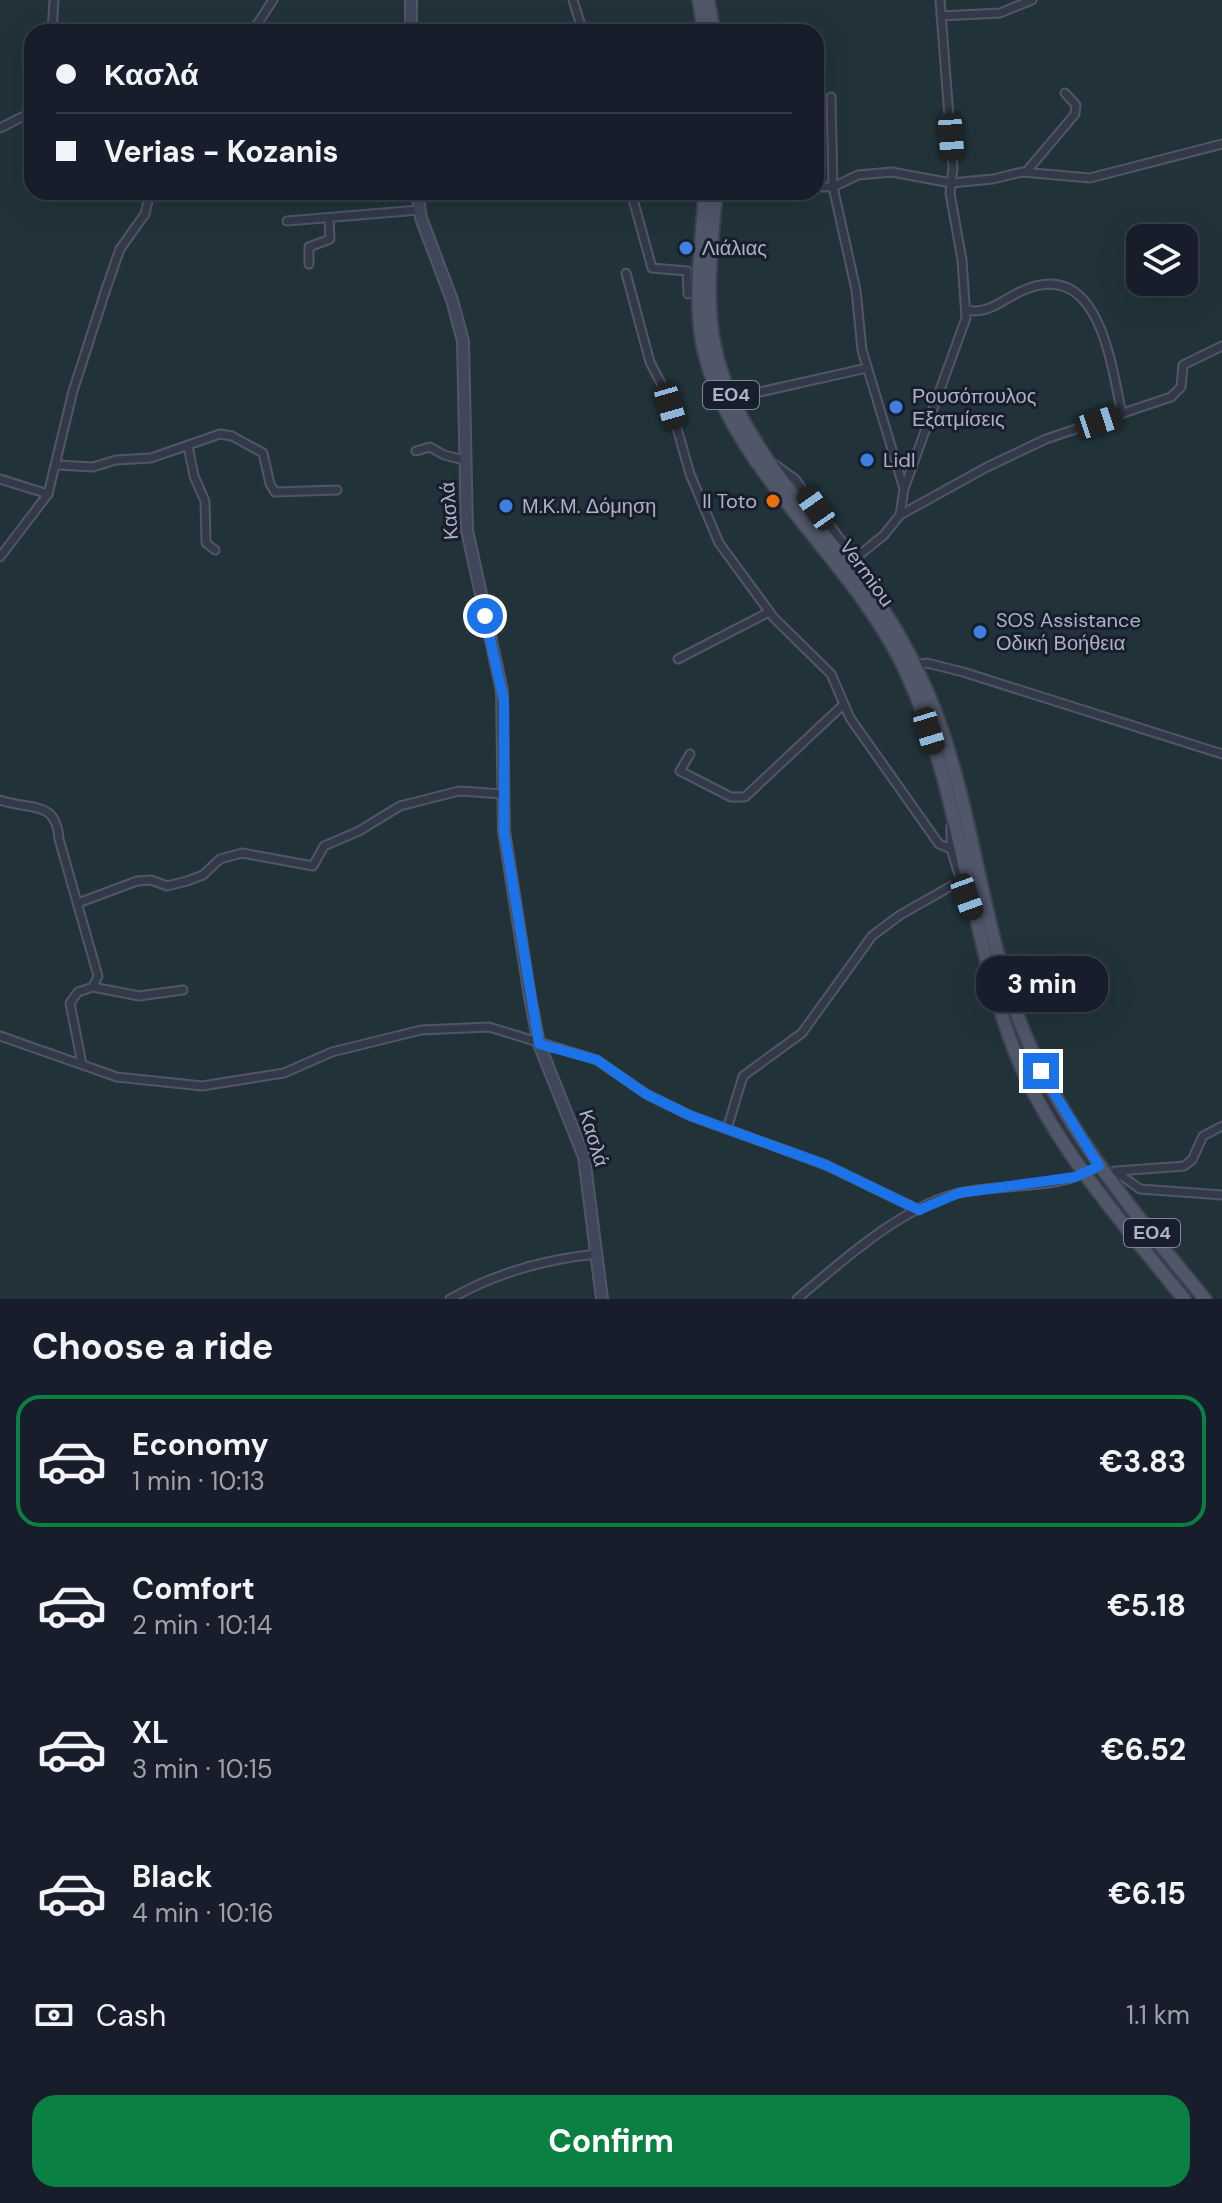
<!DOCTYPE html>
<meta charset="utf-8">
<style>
body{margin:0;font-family:"DM Sans",sans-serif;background:#242a36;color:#f1f3f6;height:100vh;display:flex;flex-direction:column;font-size:30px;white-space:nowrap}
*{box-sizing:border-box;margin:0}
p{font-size:26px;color:#9ea2a8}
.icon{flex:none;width:44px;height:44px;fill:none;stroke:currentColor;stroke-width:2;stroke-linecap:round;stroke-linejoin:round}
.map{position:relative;height:1299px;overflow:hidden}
.panel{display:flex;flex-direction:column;background:#171d2a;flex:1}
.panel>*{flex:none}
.guide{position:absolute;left:24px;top:24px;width:800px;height:176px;border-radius:24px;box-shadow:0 8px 32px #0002,0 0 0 2px #363b47;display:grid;align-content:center;height:176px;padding:0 32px;background:#171d2a}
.buttons{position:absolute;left:1126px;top:224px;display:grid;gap:16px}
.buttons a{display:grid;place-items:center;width:72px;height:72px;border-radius:16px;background:#171d2a;box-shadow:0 8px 32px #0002,0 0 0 2px #363b47;font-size:40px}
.end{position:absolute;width:36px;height:36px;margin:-18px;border:10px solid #1a73e8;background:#fff;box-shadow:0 0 0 4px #fff}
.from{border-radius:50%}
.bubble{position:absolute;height:56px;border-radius:24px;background:#171d2a;box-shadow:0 8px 32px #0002,0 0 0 2px #363b47;font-size:26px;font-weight:700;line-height:56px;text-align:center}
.car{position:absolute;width:24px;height:48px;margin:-24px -12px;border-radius:10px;box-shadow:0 0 6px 2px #0007;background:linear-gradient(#222 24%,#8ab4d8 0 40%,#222 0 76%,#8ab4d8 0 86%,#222 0)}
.guide b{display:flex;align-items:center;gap:28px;height:76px;font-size:30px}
.guide b+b{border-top:2px solid #363b47}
.guide i{width:20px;height:20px;background:#f1f3f6}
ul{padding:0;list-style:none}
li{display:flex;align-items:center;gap:24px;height:132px;margin:0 16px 12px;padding:0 16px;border:4px solid transparent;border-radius:24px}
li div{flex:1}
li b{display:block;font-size:30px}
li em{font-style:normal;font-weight:700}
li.selected{border-color:#0b8043}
li>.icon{width:72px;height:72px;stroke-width:1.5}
h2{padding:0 32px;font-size:36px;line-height:96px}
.pay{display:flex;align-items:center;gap:20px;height:88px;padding:0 32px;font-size:30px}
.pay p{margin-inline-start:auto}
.button{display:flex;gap:16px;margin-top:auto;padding:16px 32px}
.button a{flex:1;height:92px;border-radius:24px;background:#0b8043;color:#fff;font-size:32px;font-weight:700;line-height:92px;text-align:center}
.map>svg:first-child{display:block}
.green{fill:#213339;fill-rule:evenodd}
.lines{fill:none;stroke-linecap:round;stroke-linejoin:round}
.street-casing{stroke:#505666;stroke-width:11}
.secondary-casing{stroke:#505666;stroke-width:14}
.primary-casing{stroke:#3c4252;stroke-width:16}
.street{stroke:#333948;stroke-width:7}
.secondary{stroke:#40475b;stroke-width:10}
.primary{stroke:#505769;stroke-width:12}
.route{stroke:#1a73e8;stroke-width:10}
.shop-dot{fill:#3f7fe0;stroke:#181e2d;stroke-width:3}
.food-dot{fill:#e8710a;stroke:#181e2d;stroke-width:3}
.labels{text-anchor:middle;stroke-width:6;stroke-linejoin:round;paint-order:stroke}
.shield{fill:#181e2d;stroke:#808697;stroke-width:2}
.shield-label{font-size:18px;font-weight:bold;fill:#adb3c5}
.poi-label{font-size:20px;fill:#adb3c5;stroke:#181e2d;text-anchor:start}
.street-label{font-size:20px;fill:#adb3c5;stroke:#181e2d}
</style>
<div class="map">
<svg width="1222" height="1299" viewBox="0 0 1222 1299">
<rect width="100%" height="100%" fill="#1f2738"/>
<path class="green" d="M 0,0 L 1222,0 L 1222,1299 L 0,1299 ZM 32,32 L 816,32 L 816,192 L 32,192 ZM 1140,238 L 1184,238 L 1184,282 L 1140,282 Z"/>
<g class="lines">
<g class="street-casing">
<g id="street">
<polyline points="573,0 583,32"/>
<polyline points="941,16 1000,13 1032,0"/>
<polyline points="52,32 54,0"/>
<polyline points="252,32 273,0"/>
<polyline points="831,97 833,187 856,290 862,350 904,489 900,515"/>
<polyline points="0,128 32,112"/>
<polyline points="1027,171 1075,114 1076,105 1065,93"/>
<polyline points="816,187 833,187 858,175 892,172 951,183 993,179 1022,172 1090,178 1222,144"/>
<polyline points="631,192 652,268 687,271 688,294"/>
<polyline points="287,221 419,210"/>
<polyline points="309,264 309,247 330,239 329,219"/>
<polyline points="626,273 650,362 668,397 690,474 719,543 774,618 831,674 850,718 939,844 951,849"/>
<path d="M 967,310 C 989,315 1004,298 1024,290 C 1100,258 1111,365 1122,414"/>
<polyline points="733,398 867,368"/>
<polyline points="188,446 194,476 205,501 206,543 215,550"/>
<polyline points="416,451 430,447 444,455 464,460"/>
<polyline points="774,464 795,479 855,559"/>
<polyline points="58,465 93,467 116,460 151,458 220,434 232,436 263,453 270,484 275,492 337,490"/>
<polyline points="0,479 48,494"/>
<polyline points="904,489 966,318 962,260 950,193 953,168 940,0"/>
<polyline points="0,557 48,494 73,391 106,289 120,249 145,214 150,192"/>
<polyline points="847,565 884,535 900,515 987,467 1046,439 1171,397 1181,387 1183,365 1222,346"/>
<polyline points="678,659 769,612"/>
<polyline points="915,665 927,663 963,672 1222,754"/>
<polyline points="690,754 680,771 731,797 745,797 843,705"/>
<path d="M 0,800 C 31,811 56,799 59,839 L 98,976 L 93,987 L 78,992 L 70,1003 L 82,1064"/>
<polyline points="951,826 951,849 962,884"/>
<polyline points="78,903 137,881 151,880 167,886 187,881 203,875 220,859 242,853 313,866 324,846 359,831 400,806 459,791 503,794"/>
<polyline points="93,987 139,996 183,990"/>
<polyline points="0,1036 117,1077 202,1086 284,1073 332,1052 421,1030 489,1027 597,1060 646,1094 691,1116 826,1165 919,1210"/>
<polyline points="727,1129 743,1076 802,1033 872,936 900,915 960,881"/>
<polyline points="1115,1171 1140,1189 1222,1195"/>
<polyline points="1117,1171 1184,1166 1192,1160 1203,1136 1222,1126"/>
<path d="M 450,1299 C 496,1273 545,1259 597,1254"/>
<path d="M 797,1299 C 841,1262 899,1209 955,1194 C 1001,1182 1059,1192 1099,1166"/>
</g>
</g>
<g class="secondary-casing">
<g id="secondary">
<polyline points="411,32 411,0"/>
<polyline points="417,192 421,218 452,300 463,341 467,530 502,691 504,831 530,997 539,1044 584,1157 602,1299"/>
</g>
</g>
<g class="primary-casing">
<g id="primary">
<polyline points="699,0 704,32"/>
<polyline points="708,0 714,32"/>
<path d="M 705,192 C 702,243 693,297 703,347 C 730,471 854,558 906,672 C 959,787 967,917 1009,1036 C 1043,1135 1120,1219 1184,1299"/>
<path d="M 716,192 C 712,242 704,298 715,348 C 734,440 823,528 878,603 C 899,631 915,664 929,696 C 970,794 978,903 1013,1003 C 1052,1116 1130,1208 1205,1299"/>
</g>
</g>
<use href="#street" class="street"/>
<use href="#secondary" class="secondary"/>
<use href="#primary" class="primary"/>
</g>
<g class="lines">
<polyline class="route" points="485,616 504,701 504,831 539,1044 597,1060 646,1094 691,1116 826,1165 919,1210 959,1193 1075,1177 1099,1166 1041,1071"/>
</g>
<g class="shop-dot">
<circle cx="686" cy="248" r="8"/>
<circle cx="896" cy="407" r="8"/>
<circle cx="867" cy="460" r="8"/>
<circle cx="506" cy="506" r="8"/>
<circle cx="980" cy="632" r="8"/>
</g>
<circle class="food-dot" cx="773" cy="501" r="8"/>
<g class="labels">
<g class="shield">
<rect x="703" y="381" width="56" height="28" rx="6"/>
<rect x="1124" y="1219" width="56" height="28" rx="6"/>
</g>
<g class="shield-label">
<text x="731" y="401">ΕΟ4</text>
<text x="1152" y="1239">ΕΟ4</text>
</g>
<g class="poi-label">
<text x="702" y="255">Λιάλιας</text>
<text x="912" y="403">Ρουσόπουλος<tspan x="912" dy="23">Εξατμίσεις</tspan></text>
<text x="883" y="467">Lidl</text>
<text x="757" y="508" text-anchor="end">Il Toto</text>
<text x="522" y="513">Μ.Κ.Μ. Δόμηση</text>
<text x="996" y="627">SOS Assistance<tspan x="996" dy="23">Οδική Βοήθεια</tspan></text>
</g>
<g class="street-label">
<text transform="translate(449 511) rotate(-94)" y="7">Κασλά</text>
<text transform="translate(867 573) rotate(54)" y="7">Vermiou</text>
<text transform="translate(594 1138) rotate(73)" y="7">Κασλά</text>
</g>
</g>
</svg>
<div class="buttons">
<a><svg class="icon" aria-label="layers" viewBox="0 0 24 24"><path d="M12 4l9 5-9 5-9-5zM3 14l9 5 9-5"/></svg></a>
</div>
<i class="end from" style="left:485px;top:616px"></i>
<i class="end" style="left:1041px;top:1071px"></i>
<div class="bubble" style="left:976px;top:956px;width:132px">3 min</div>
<i class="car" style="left:951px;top:137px;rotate:176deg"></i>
<i class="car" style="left:670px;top:406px;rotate:164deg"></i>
<i class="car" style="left:1099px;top:422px;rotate:72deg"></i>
<i class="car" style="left:816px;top:508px;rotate:325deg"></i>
<i class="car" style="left:929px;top:731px;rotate:163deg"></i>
<i class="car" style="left:967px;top:897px;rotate:160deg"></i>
<div class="guide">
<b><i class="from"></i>Κασλά</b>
<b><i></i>Verias - Kozanis</b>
</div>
</div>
<section class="panel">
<h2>Choose a ride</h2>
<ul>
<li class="selected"><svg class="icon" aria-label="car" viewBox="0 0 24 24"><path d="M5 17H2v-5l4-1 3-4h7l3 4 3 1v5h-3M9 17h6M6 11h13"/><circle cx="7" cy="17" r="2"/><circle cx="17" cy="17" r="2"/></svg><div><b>Economy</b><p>1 min · 10:13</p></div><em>€3.83</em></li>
<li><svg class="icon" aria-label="car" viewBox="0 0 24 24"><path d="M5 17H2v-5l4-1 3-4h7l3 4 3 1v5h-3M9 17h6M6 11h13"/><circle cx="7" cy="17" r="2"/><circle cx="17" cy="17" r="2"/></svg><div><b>Comfort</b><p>2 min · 10:14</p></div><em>€5.18</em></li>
<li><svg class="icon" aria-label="car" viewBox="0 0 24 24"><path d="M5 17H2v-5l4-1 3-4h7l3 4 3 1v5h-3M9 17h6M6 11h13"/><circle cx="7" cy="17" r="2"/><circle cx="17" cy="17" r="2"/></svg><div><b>XL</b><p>3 min · 10:15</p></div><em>€6.52</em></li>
<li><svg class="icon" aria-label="car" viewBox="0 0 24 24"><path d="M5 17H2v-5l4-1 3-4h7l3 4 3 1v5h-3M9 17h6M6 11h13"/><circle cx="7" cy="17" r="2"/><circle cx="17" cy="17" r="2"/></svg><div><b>Black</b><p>4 min · 10:16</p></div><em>€6.15</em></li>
</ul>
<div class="pay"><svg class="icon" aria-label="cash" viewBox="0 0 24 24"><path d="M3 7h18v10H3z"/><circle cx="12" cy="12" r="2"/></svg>Cash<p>1.1 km</p></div>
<div class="button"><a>Confirm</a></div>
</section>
